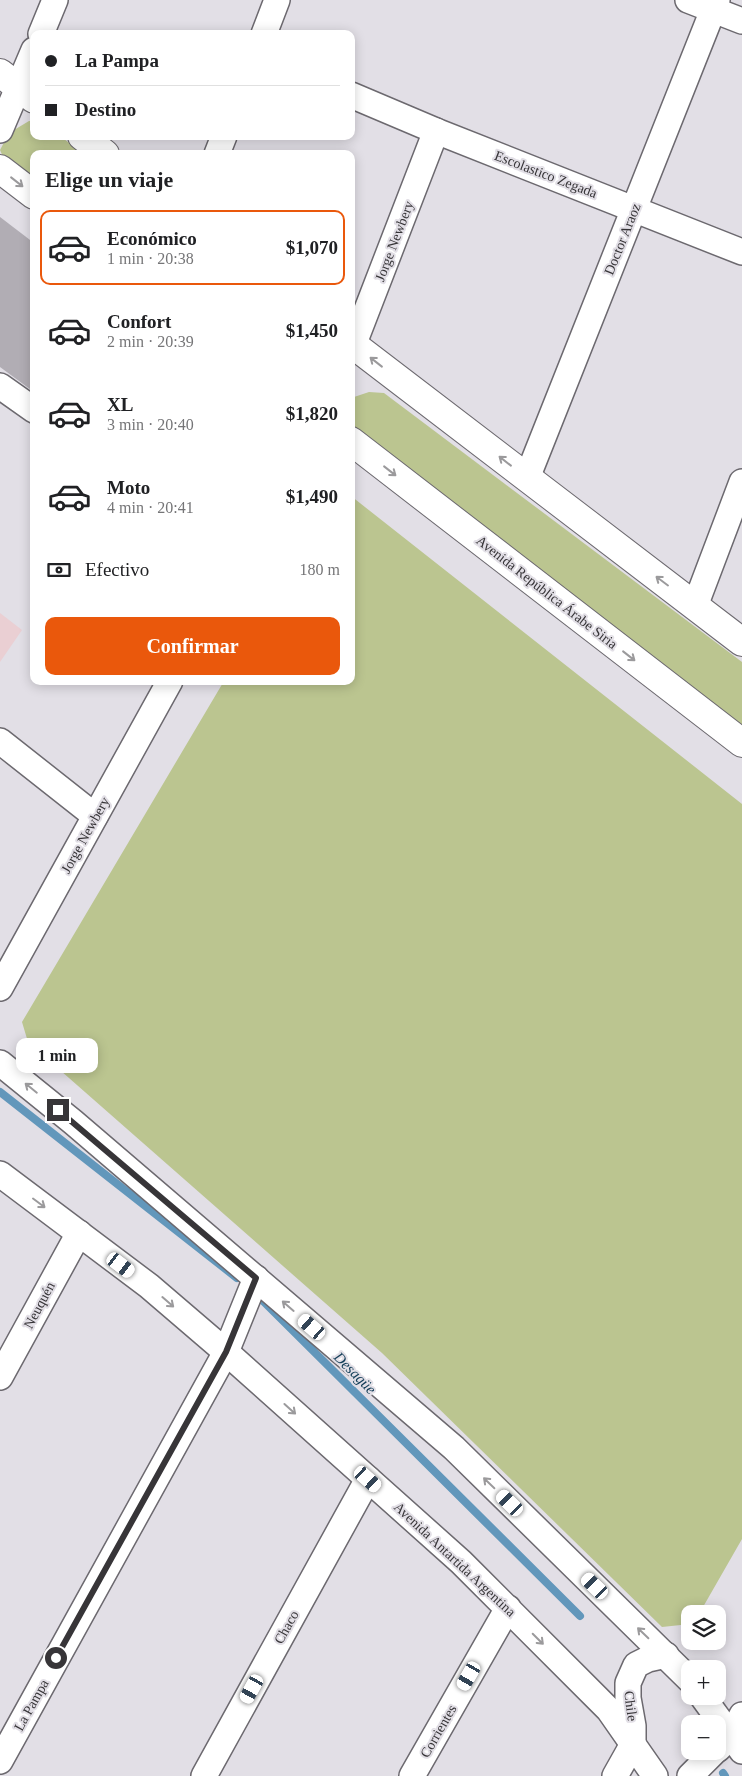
<!DOCTYPE html>
<html lang="es">
<meta charset="utf-8">
<style>
body{margin:0;font-family:"Times New Roman",serif;background:#f2f2f2;color:#202124;height:100vh;display:flex;flex-direction:column;font-size:19px;white-space:nowrap}
*{box-sizing:border-box;margin:0}
p{font-size:16px;color:#757577}
.icon{flex:none;width:28px;height:28px;fill:none;stroke:currentColor;stroke-width:2;stroke-linecap:round;stroke-linejoin:round}
.map{position:relative;flex:1;overflow:hidden}
.details{position:absolute;left:30px;top:150px;width:325px;height:535px;display:flex;flex-direction:column;background:#fff;border-radius:10px;box-shadow:0 2px 12px #0003}
.details>*{flex:none}
.guide{position:absolute;left:30px;top:30px;width:325px;height:110px;border-radius:10px;box-shadow:0 2px 12px #0003;display:grid;align-content:center;height:110px;padding:0 15px;background:#fff}
.buttons{position:absolute;left:681px;top:1605px;display:grid;gap:10px}
.buttons a{display:grid;place-items:center;width:45px;height:45px;border-radius:10px;background:#fff;box-shadow:0 2px 12px #0003;font-size:25px}
.end{position:absolute;width:22px;height:22px;margin:-11px;border:6px solid #373538;background:#fff;box-shadow:0 0 0 2px #fff}
.from{border-radius:50%}
.bubble{position:absolute;height:35px;border-radius:10px;background:#fff;box-shadow:0 2px 12px #0003;font-size:16px;font-weight:600;line-height:35px;text-align:center}
.car{position:absolute;width:15px;height:30px;margin:-15px -8px;border-radius:6px;box-shadow:0 0 4px 1px #0007;background:linear-gradient(#fff 24%,#345 0 40%,#fff 0 76%,#345 0 86%,#fff 0)}
.guide b{display:flex;align-items:center;gap:18px;height:48px;font-size:19px}
.guide b+b{border-top:1px solid #e0e0e0}
.guide i{width:12px;height:12px;background:#202124}
ul{padding:0;list-style:none}
li{display:flex;align-items:center;gap:15px;height:75px;margin:0 10px 8px;padding:0 5px;border:2px solid transparent;border-radius:10px}
li div{flex:1}
li b{display:block;font-size:19px}
li em{font-style:normal;font-weight:600}
li.current{border-color:#ea580c}
li>.icon{width:45px;height:45px;stroke-width:1.5}
h2{padding:0 15px;font-size:22px;line-height:60px}
.pay{display:flex;align-items:center;gap:12px;height:55px;padding:0 15px;font-size:19px}
.pay p{margin-inline-start:auto}
.cta{display:flex;gap:10px;margin-top:auto;padding:10px 15px}
.cta a{flex:1;height:58px;border-radius:10px;background:#ea580c;color:#fff;font-size:20px;font-weight:600;line-height:58px;text-align:center}
.map>svg:first-child{display:block}
.medical{fill:#eacfd3}
.green{fill:#bbc590}
.lines{fill:none;stroke-linecap:round;stroke-linejoin:round}
.stream{stroke:#6297bb;stroke-width:8}
.building{fill:#b1adb4}
.minor-casing{stroke:#6c696f;stroke-width:28}
.major-casing{stroke:#6c696f;stroke-width:30}
.minor{stroke:#fff;stroke-width:25}
.major{stroke:#fff;stroke-width:28}
.oneway{stroke:#9b9a9c}
.route{stroke:#373538;stroke-width:6}
.labels{text-anchor:middle;stroke-width:4;stroke-linejoin:round;paint-order:stroke}
.street-label{font-size:14px;fill:#373538;stroke:#e2dfe6}
.water-label{font-size:15px;font-style:italic;fill:#123d57;stroke:#e2dfe6}
</style>
<div class="map">
<svg width="742" height="1776" viewBox="0 0 742 1776">
<rect width="100%" height="100%" fill="#e2dfe6"/>
<polygon class="medical" points="0,613 22,630 0,662"/>
<g class="green">
<polygon points="29,121 34,121 34,136 60,136 84,154 34,154 34,187 8,168 0,150 9,133"/>
<polygon points="369,392 384,393 742,662 742,732 351,433 351,402 354,397"/>
<polygon points="351,496 742,804 742,1539 699,1614 690,1614 690,1624 662,1627 382,1353 28,1042 22,1022 224,681 351,681"/>
</g>
<g class="lines">
<g class="stream">
<polyline points="0,1092 237,1278"/>
<polyline points="257,1295 580,1616"/>
<polyline points="723,1773 725,1776"/>
</g>
</g>
<polygon class="building" points="0,217 34,243 34,392 0,367"/>
<g class="lines">
<g class="minor-casing">
<g id="minor">
<polyline points="688,0 742,21"/>
<polyline points="41,34 55,0"/>
<polyline points="264,34 277,0"/>
<polyline points="351,95 436,131 742,252"/>
<polyline points="0,130 34,50"/>
<polyline points="217,154 224,136"/>
<polyline points="351,351 436,131"/>
<polyline points="0,386 34,410"/>
<polyline points="527,478 717,0"/>
<polyline points="695,606 742,482"/>
<polyline points="0,741 95,816"/>
<polyline points="0,988 170,681"/>
<polyline points="0,1063 73,1122 454,1448 690,1680"/>
<polyline points="0,1174 149,1286 226,1352 461,1562 609,1710 655,1776"/>
<polyline points="0,1377 79,1233"/>
<polyline points="702,1696 742,1751"/>
<polyline points="718,1749 731,1736 742,1715"/>
<polyline points="0,1761 226,1352 256,1278"/>
<polyline points="204,1776 368,1479"/>
<polyline points="412,1776 508,1608"/>
<polyline points="615,1776 633,1744 633,1726 628,1698 628,1683 636,1665 648,1659 666,1655"/>
<polyline points="690,1776 715,1751"/>
</g>
</g>
<g class="major-casing">
<g id="major">
<polyline points="0,73 34,99"/>
<polyline points="82,136 105,154"/>
<polyline points="0,169 34,195"/>
<polyline points="351,343 742,642"/>
<polyline points="351,441 742,743"/>
</g>
</g>
<use href="#minor" class="minor"/>
<use href="#major" class="major"/>
</g>
<defs><path id="oneway-shaft" d="M-6 0H5M1.5-3L5.5 0L1.5 3" fill="none" stroke-width="1.6" stroke-linecap="round" stroke-linejoin="round" transform="scale(1.25)"/></defs>
<g class="oneway">
<use href="#oneway-shaft" transform="translate(17 182) rotate(38)"/>
<use href="#oneway-shaft" transform="translate(376 362) rotate(-142)"/>
<use href="#oneway-shaft" transform="translate(505 461) rotate(-142)"/>
<use href="#oneway-shaft" transform="translate(390 471) rotate(38)"/>
<use href="#oneway-shaft" transform="translate(662 581) rotate(-143)"/>
<use href="#oneway-shaft" transform="translate(629 656) rotate(38)"/>
<use href="#oneway-shaft" transform="translate(31 1088) rotate(-141)"/>
<use href="#oneway-shaft" transform="translate(39 1203) rotate(37)"/>
<use href="#oneway-shaft" transform="translate(168 1302) rotate(41)"/>
<use href="#oneway-shaft" transform="translate(288 1306) rotate(-139)"/>
<use href="#oneway-shaft" transform="translate(290 1409) rotate(42)"/>
<use href="#oneway-shaft" transform="translate(489 1483) rotate(-136)"/>
<use href="#oneway-shaft" transform="translate(643 1633) rotate(-136)"/>
<use href="#oneway-shaft" transform="translate(538 1639) rotate(45)"/>
</g>
<g class="lines">
<polyline class="route" points="56,1658 226,1352 256,1278 58,1110"/>
</g>
<g class="labels">
<g class="street-label">
<text transform="translate(546 174) rotate(21)" y="5">Escolastico Zegada</text>
<text transform="translate(622 239) rotate(-68)" y="5">Doctor Araoz</text>
<text transform="translate(394 241) rotate(-69)" y="5">Jorge Newbery</text>
<text transform="translate(547 592) rotate(38)" y="5">Avenida República Árabe Siria</text>
<text transform="translate(85 835) rotate(-61)" y="5">Jorge Newbery</text>
<text transform="translate(39 1305) rotate(-62)" y="5">Neuquén</text>
<text transform="translate(455 1559) rotate(43)" y="5">Avenida Antartida Argentina</text>
<text transform="translate(286 1627) rotate(-61)" y="5">Chaco</text>
<text transform="translate(31 1705) rotate(-61)" y="5">La Pampa</text>
<text transform="translate(631 1706) rotate(83)" y="5">Chile</text>
<text transform="translate(438 1731) rotate(-60)" y="5">Corrientes</text>
</g>
<g class="water-label">
<text transform="translate(355 1373) rotate(45)" y="5">Desagüe</text>
</g>
</g>
</svg>
<div class="buttons">
<a><svg class="icon" aria-label="layers" viewBox="0 0 24 24"><path d="M12 4l9 5-9 5-9-5zM3 14l9 5 9-5"/></svg></a>
<a>+</a>
<a>−</a>
</div>
<i class="end from" style="left:56px;top:1658px"></i>
<i class="end" style="left:58px;top:1110px"></i>
<div class="bubble" style="left:16px;top:1038px;width:82px">1 min</div>
<i class="car" style="left:121px;top:1265px;rotate:127deg"></i>
<i class="car" style="left:312px;top:1327px;rotate:311deg"></i>
<i class="car" style="left:368px;top:1479px;rotate:132deg"></i>
<i class="car" style="left:510px;top:1503px;rotate:314deg"></i>
<i class="car" style="left:595px;top:1586px;rotate:314deg"></i>
<i class="car" style="left:469px;top:1676px;rotate:210deg"></i>
<i class="car" style="left:252px;top:1689px;rotate:209deg"></i>
<div class="guide">
<b><i class="from"></i>La Pampa</b>
<b><i></i>Destino</b>
</div>
<section class="details">
<h2>Elige un viaje</h2>
<ul>
<li class="current"><svg class="icon" aria-label="car" viewBox="0 0 24 24"><path d="M5 17H2v-5l4-1 3-4h7l3 4 3 1v5h-3M9 17h6M6 11h13"/><circle cx="7" cy="17" r="2"/><circle cx="17" cy="17" r="2"/></svg><div><b>Económico</b><p>1 min · 20:38</p></div><em>$1,070</em></li>
<li><svg class="icon" aria-label="car" viewBox="0 0 24 24"><path d="M5 17H2v-5l4-1 3-4h7l3 4 3 1v5h-3M9 17h6M6 11h13"/><circle cx="7" cy="17" r="2"/><circle cx="17" cy="17" r="2"/></svg><div><b>Confort</b><p>2 min · 20:39</p></div><em>$1,450</em></li>
<li><svg class="icon" aria-label="car" viewBox="0 0 24 24"><path d="M5 17H2v-5l4-1 3-4h7l3 4 3 1v5h-3M9 17h6M6 11h13"/><circle cx="7" cy="17" r="2"/><circle cx="17" cy="17" r="2"/></svg><div><b>XL</b><p>3 min · 20:40</p></div><em>$1,820</em></li>
<li><svg class="icon" aria-label="car" viewBox="0 0 24 24"><path d="M5 17H2v-5l4-1 3-4h7l3 4 3 1v5h-3M9 17h6M6 11h13"/><circle cx="7" cy="17" r="2"/><circle cx="17" cy="17" r="2"/></svg><div><b>Moto</b><p>4 min · 20:41</p></div><em>$1,490</em></li>
</ul>
<div class="pay"><svg class="icon" aria-label="cash" viewBox="0 0 24 24"><path d="M3 7h18v10H3z"/><circle cx="12" cy="12" r="2"/></svg>Efectivo<p>180 m</p></div>
<div class="cta"><a>Confirmar</a></div>
</section>
</div>
